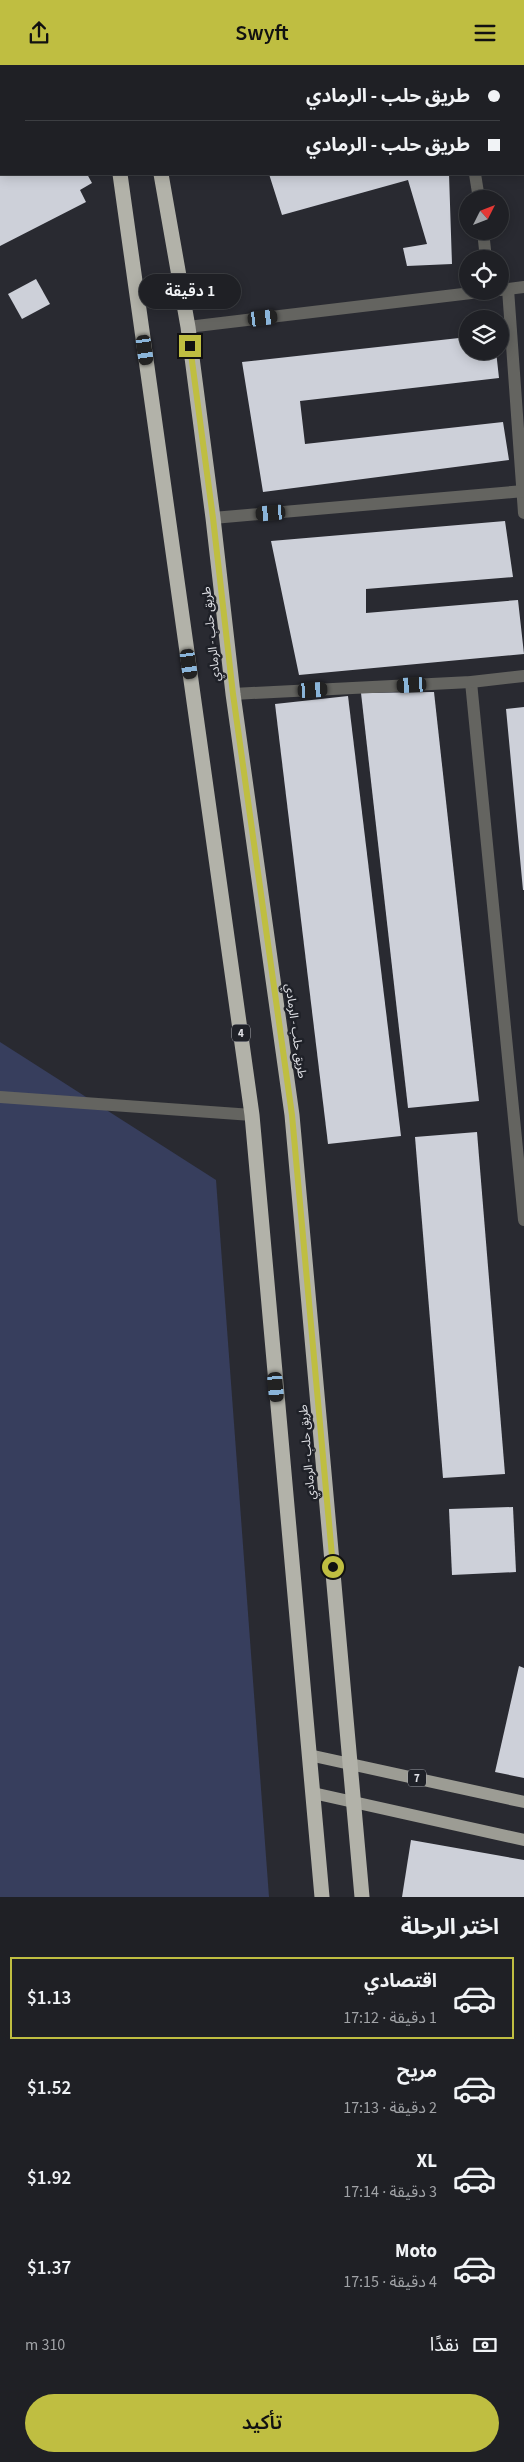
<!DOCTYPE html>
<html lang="ar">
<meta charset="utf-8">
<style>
body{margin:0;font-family:"Source Sans 3","Noto Sans Arabic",sans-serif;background:#27282d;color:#f1f3f6;direction:rtl;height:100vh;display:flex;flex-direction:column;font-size:19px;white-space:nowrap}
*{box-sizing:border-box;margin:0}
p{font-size:16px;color:#a1a3a7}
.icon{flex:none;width:28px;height:28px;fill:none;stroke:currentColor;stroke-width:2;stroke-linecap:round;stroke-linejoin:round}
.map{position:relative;height:1832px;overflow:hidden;direction:ltr}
.sheet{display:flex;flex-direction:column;background:#1f2025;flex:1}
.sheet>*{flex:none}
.banner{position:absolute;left:0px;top:0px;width:525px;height:110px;box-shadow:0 2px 12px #0003,0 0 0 1px #3c3e42;direction:rtl;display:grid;align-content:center;height:110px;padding:0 25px;background:#1f2025}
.needle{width:32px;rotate:48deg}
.controls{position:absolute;left:459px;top:125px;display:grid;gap:10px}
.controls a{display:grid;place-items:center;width:50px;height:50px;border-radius:50%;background:#1f2025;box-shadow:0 2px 12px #0003,0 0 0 1px #3c3e42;font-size:25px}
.end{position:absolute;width:22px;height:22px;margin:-11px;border:6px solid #bfbe41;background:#111;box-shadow:0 0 0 2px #111}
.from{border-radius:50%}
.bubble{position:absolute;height:35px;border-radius:18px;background:#1f2025;box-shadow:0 2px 12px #0003,0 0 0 1px #3c3e42;font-size:16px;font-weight:600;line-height:35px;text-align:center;direction:rtl}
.car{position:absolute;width:15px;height:30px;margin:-15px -8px;border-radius:6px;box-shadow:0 0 4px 1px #0007;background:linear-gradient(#222 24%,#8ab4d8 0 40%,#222 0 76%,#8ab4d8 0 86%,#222 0)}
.banner b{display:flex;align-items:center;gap:18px;height:48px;font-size:19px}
.banner b+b{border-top:1px solid #3c3e42}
.banner i{width:12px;height:12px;background:#f1f3f6}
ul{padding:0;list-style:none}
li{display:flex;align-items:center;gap:15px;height:82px;margin:0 10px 8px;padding:0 15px;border:2px solid transparent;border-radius:0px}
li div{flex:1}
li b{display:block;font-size:19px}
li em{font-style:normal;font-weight:600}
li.current{border-color:#bfbe41}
li>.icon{width:45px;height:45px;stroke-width:1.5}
h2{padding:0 25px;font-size:22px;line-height:60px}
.pay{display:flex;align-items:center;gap:12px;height:55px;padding:0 25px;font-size:19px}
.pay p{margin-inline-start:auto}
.button{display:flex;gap:10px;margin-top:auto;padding:10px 25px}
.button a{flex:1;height:58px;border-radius:30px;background:#bfbe41;color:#111;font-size:20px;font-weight:600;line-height:58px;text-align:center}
header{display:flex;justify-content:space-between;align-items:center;height:65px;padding:0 25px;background:#bfbe41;color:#111;font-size:22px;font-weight:600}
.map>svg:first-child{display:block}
.green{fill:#373e5d}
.building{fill:#cdd0d9}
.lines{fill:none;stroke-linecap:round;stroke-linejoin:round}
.minor{stroke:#646460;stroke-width:12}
.major{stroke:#9c9c94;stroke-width:12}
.highway{stroke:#b2b2a9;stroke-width:15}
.route{stroke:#bfbe41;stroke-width:6}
.labels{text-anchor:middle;stroke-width:5;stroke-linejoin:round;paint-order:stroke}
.shield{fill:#1f2128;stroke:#a7a8ae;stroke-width:1}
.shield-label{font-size:11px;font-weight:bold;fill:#e1e2e7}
.street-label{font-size:12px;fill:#e1e2e7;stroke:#1f2128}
</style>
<header><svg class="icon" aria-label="menu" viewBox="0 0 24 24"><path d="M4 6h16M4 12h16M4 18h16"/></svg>Swyft<svg class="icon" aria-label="share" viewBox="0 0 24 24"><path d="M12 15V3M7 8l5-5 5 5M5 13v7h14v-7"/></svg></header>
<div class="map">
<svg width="524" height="1832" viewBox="0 0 524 1832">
<rect width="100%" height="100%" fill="#292a31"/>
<polygon class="green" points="0,977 216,1115 269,1832 0,1832"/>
<g class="building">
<polygon points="0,109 87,109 92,118 80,125 86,137 0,181"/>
<polygon points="269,109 449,109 452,199 407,201 403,183 427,179 408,115 282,150"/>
<polygon points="36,214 50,239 22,254 8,229"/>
<polygon points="468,272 468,286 496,286 499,313 300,336 305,379 503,357 509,395 263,427 242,297"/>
<polygon points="505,456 513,512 366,524 366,548 518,535 524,589 299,610 271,476"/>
<polygon points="434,627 479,1036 408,1043 361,628"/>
<polygon points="348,631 401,1071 328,1079 275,639"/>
<polygon points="524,642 524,825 523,825 506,644"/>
<polygon points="477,1067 505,1409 443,1413 415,1072"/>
<polygon points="513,1442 516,1507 452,1510 449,1444"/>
<polygon points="519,1601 524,1603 524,1713 495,1707"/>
<polygon points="411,1775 524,1795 524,1832 402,1832"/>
</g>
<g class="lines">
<g class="minor">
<polyline points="253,1 258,0"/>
<polyline points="480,1 485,0"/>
<polyline points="475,109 479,134"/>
<polyline points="483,166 486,194"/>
<polyline points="508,224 524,448"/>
<polyline points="500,225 524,222"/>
<polyline points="188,262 488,226"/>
<polyline points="213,453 524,426"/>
<polyline points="471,617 524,1155"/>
<polyline points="233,629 471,617 524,611"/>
<polyline points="0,1032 252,1050"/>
</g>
<g class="major">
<polyline points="309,1690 524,1737"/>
<polyline points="313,1728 524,1775"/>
</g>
<g class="highway">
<polyline points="104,0 104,1"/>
<polyline points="143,0 143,1"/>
<polyline points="120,109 252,1050 322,1832"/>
<polyline points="161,109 188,262 213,453 233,629 292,1050 362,1832"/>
</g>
</g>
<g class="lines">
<polyline class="route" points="190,281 213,453 233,629 292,1050 333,1502"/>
</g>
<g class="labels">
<g class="shield">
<rect x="232" y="959.5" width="18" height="17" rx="4"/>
<rect x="408" y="1704.5" width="18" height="17" rx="4"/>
</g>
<g class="shield-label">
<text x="241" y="972">4</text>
<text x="417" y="1717">7</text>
</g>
<g class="street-label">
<text transform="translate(211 569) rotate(-96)" y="4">طريق حلب - الرمادي</text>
<text transform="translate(296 966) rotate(82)" y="4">طريق حلب - الرمادي</text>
<text transform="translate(307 1387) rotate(-95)" y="4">طريق حلب - الرمادي</text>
</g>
</g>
</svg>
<div class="controls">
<a><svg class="needle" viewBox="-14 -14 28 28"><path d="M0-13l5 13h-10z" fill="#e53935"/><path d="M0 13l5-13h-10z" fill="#a1a3a7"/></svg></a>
<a><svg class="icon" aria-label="locate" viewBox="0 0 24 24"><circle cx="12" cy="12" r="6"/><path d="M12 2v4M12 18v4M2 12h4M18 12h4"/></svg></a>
<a><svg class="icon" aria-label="layers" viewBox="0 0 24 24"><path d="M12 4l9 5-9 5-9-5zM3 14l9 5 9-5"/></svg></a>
</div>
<i class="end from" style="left:333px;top:1502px"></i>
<i class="end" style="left:190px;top:281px"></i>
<div class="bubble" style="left:139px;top:209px;width:102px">1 دقيقة</div>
<i class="car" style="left:263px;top:253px;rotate:83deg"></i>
<i class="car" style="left:145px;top:285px;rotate:172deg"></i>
<i class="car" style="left:271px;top:448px;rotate:265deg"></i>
<i class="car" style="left:189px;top:599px;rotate:172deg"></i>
<i class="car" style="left:412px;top:620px;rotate:267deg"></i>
<i class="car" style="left:313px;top:625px;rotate:87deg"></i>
<i class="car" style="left:276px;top:1322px;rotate:175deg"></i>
<div class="banner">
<b><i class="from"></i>طريق حلب - الرمادي</b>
<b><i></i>طريق حلب - الرمادي</b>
</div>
</div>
<section class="sheet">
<h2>اختر الرحلة</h2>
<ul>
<li class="current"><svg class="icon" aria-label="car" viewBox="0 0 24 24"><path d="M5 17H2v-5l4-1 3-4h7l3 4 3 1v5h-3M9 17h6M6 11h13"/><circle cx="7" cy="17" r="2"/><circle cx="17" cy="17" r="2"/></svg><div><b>اقتصادي</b><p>1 دقيقة · 17:12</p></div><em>$1.13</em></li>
<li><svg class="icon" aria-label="car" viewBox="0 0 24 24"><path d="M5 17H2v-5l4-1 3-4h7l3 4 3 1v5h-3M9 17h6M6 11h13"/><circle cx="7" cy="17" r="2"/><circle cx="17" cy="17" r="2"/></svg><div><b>مريح</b><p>2 دقيقة · 17:13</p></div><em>$1.52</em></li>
<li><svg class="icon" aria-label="car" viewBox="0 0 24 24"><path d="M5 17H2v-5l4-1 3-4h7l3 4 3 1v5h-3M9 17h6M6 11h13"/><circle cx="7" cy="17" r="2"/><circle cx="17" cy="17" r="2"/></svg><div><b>XL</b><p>3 دقيقة · 17:14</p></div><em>$1.92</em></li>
<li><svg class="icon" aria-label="car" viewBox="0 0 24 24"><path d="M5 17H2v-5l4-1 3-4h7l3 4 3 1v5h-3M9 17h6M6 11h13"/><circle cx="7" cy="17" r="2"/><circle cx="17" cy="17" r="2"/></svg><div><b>Moto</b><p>4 دقيقة · 17:15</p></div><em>$1.37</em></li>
</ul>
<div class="pay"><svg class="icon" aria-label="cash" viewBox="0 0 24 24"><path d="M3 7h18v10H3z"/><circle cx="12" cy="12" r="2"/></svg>نقدًا<p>310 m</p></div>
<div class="button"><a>تأكيد</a></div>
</section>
